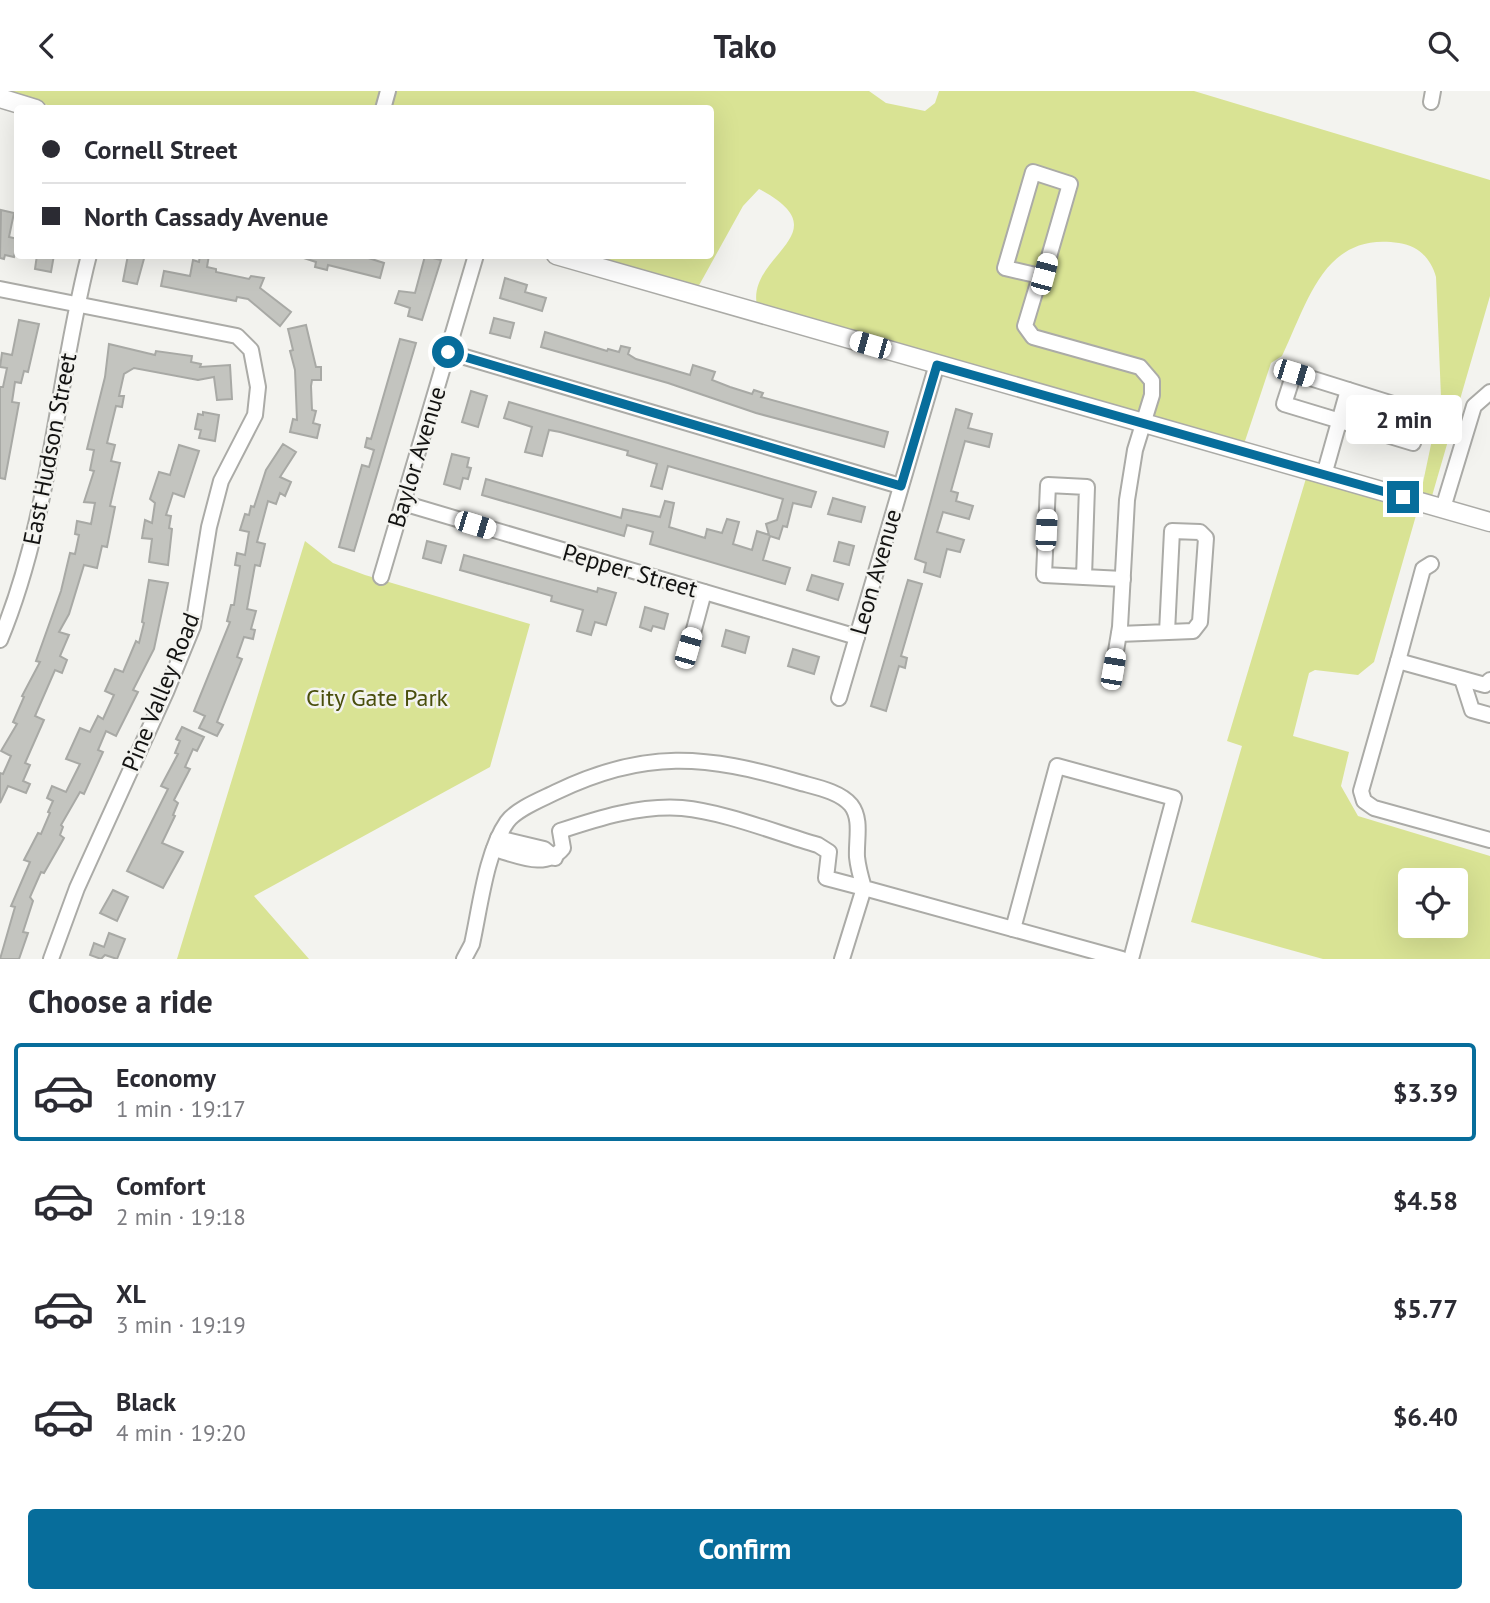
<!DOCTYPE html>
<meta charset="utf-8">
<style>
body{margin:0;font-family:"PT Sans",sans-serif;background:#f7f7f7;color:#2b2b33;height:100vh;display:flex;flex-direction:column;font-size:26px;white-space:nowrap}
*{box-sizing:border-box;margin:0}
p{font-size:23px;color:#7c7c81}
.icon{flex:none;width:38px;height:38px;fill:none;stroke:currentColor;stroke-width:2;stroke-linecap:round;stroke-linejoin:round}
.map{position:relative;height:868px;overflow:hidden}
.panel{display:flex;flex-direction:column;background:#fff;flex:1}
.panel>*{flex:none}
.hud{position:absolute;left:14px;top:14px;width:700px;height:154px;border-radius:7px;box-shadow:0 7px 28px #0002;display:grid;align-content:center;height:154px;padding:0 28px;background:#fff}
.buttons{position:absolute;left:1398px;top:777px;display:grid;gap:14px}
.buttons a{display:grid;place-items:center;width:70px;height:70px;border-radius:7px;background:#fff;box-shadow:0 7px 28px #0002;font-size:35px}
.end{position:absolute;width:32px;height:32px;margin:-16px;border:9px solid #076d9b;background:#fff;box-shadow:0 0 0 4px #fff}
.from{border-radius:50%}
.bubble{position:absolute;height:49px;border-radius:7px;background:#fff;box-shadow:0 7px 28px #0002;font-size:23px;font-weight:800;line-height:49px;text-align:center}
.car{position:absolute;width:21px;height:42px;margin:-21px -10px;border-radius:9px;box-shadow:0 0 5px 2px #0007;background:linear-gradient(#fff 24%,#345 0 40%,#fff 0 76%,#345 0 86%,#fff 0)}
.hud b{display:flex;align-items:center;gap:24px;height:66px;font-size:26px}
.hud b+b{border-top:2px solid #e1e1e2}
.hud i{width:18px;height:18px;background:#2b2b33}
ul{padding:0;list-style:none}
li{display:flex;align-items:center;gap:21px;height:98px;margin:0 14px 10px;padding:0 14px;border:4px solid transparent;border-radius:7px}
li div{flex:1}
li b{display:block;font-size:26px}
li em{font-style:normal;font-weight:800}
li.selected{border-color:#076d9b}
li>.icon{width:63px;height:63px;stroke-width:1.5}
h2{padding:0 28px;font-size:32px;line-height:84px}
.primary-button{display:flex;gap:14px;margin-top:auto;padding:14px 28px}
.primary-button a{flex:1;height:80px;border-radius:7px;background:#076d9b;color:#fff;font-size:28px;font-weight:800;line-height:80px;text-align:center}
header{display:flex;justify-content:space-between;align-items:center;height:91px;padding:0 28px;background:#fff;font-size:32px;font-weight:800}
.map>svg:first-child{display:block}
.green{fill:#d9e394;fill-rule:evenodd}
.building{fill:#c3c4bf;stroke:#a8a9a5;stroke-width:2}
.lines{fill:none;stroke-linecap:round;stroke-linejoin:round}
.minor-casing{stroke:#ababa7;stroke-width:18}
.major-casing{stroke:#ababa7;stroke-width:21}
.minor{stroke:#fff;stroke-width:14}
.major{stroke:#fff;stroke-width:18}
.route{stroke:#076d9b;stroke-width:9}
.labels{text-anchor:middle;stroke-width:5;stroke-linejoin:round;paint-order:stroke}
.street-label{font-size:24px;fill:#131312;stroke:#f3f3ef}
.park-label{font-size:24px;fill:#494e0b;stroke:#f3f3ef}
</style>
<header><svg class="icon" aria-label="back" viewBox="0 0 24 24"><path d="M15 5l-7 7 7 7"/></svg>Tako<svg class="icon" aria-label="search" viewBox="0 0 24 24"><circle cx="10" cy="10" r="6"/><path d="M15 15l6 6"/></svg></header>
<div class="map">
<svg width="1490" height="868" viewBox="0 0 1490 868">
<rect width="100%" height="100%" fill="#f3f3ef"/>
<g class="green">
<path d="M 0,0 L 869,0 L 886,12 L 925,20 L 935,12 L 939,0 L 1194,0 L 1490,89 L 1490,205 L 1432,405 L 1421,401 L 1441,306 L 1436,186 C 1431,168 1419,155 1399,152 C 1324,140 1308,211 1282,265 L 1271,272 L 1244,353 L 757,215 C 746,163 844,143 759,98 L 743,115 L 697,198 L 575,165 L 710,164 L 710,18 L 61,18 Z"/>
<path d="M 1307,384 L 1419,414 L 1374,571 L 1358,584 L 1315,579 L 1309,582 L 1293,645 L 1349,661 L 1341,695 L 1358,725 L 1490,765 L 1490,868 L 1323,868 L 1191,831 L 1242,655 L 1227,650 ZM 1410,789 L 1456,789 L 1456,835 L 1410,835 Z"/>
<polygon points="305,450 333,472 365,484 530,533 490,676 254,805 309,868 177,868"/>
</g>
<g class="building">
<polygon points="1,119 14,122 9,146 18,148 14,166 5,164 4,168 0,167"/>
<polygon points="37,164 54,164 51,181 35,178"/>
<polygon points="128,164 145,164 137,193 123,190"/>
<polygon points="200,164 209,164 207,176 216,178 216,181 249,188 251,185 264,187 260,197 291,221 280,235 248,208 237,206 236,210 161,195 164,180 190,185 193,169 199,171"/>
<polygon points="305,164 359,164 384,172 380,187 328,174 327,179 315,176 316,171 304,167"/>
<polygon points="425,165 441,169 422,229 408,225 410,217 395,212 399,200 415,202"/>
<polygon points="505,187 527,194 525,201 546,207 542,220 500,207"/>
<polygon points="494,227 514,232 510,247 490,242"/>
<polygon points="19,229 39,233 28,281 24,280 21,292 15,291 12,311 19,312 5,388 0,387 0,296 3,296 7,277 0,276 2,262 12,264"/>
<polygon points="306,234 316,276 321,276 321,289 312,289 311,295 312,319 316,320 313,332 320,334 317,347 290,341 293,328 297,329 295,279 290,260 293,259 288,238"/>
<polygon points="545,241 607,260 608,258 619,261 621,255 630,257 628,263 636,268 690,284 693,274 715,281 712,289 730,296 752,303 754,299 763,302 761,306 888,341 884,356 756,322 668,292 541,256"/>
<polygon points="400,248 416,252 354,460 339,456 362,374 369,376 374,359 365,356 367,347 371,348"/>
<polygon points="109,253 155,264 156,260 192,265 191,271 201,273 200,276 230,274 232,308 217,309 214,286 198,289 134,277 124,283 119,305 124,305 122,316 116,315 107,352 115,354 111,370 120,372 110,415 115,416 107,456 102,455 97,477 84,474 69,523 59,541 69,544 60,565 67,569 62,582 55,579 35,625 44,629 25,672 30,674 23,690 30,693 26,702 8,695 0,712 0,682 3,683 11,665 1,660 17,633 13,631 24,606 22,605 40,571 36,570 61,500 70,462 75,463 79,444 75,443 77,430 91,433 95,412 84,411 94,380 90,379 94,359 87,358 105,286"/>
<polygon points="471,300 487,305 478,336 462,331"/>
<polygon points="509,311 816,401 811,416 793,412 787,436 783,435 779,448 770,445 763,469 790,477 785,493 650,453 653,441 627,434 624,445 482,404 486,388 621,427 623,418 660,426 665,410 674,412 669,436 705,447 707,438 722,442 727,428 739,431 733,453 752,459 757,440 769,444 766,433 777,429 783,408 668,375 662,398 651,395 657,373 627,364 628,360 560,341 549,339 542,365 525,361 532,336 504,327"/>
<polygon points="956,318 972,323 968,337 992,343 989,356 965,350 951,400 958,402 956,410 973,415 969,428 943,421 937,441 964,449 960,461 947,458 940,486 924,481 926,472 915,468"/>
<polygon points="203,321 219,324 215,350 199,347 201,339 195,338 198,323 203,324"/>
<polygon points="283,353 296,361 280,386 291,391 285,405 280,402 276,413 268,410 257,451 265,453 260,475 255,474 247,518 256,520 251,538 255,539 253,548 244,546 237,566 242,568 217,631 223,634 217,645 199,637 205,625 194,620 230,531 227,530 231,514 234,514 240,475 235,474 237,462 245,464 249,441 240,439 245,423 249,424 251,415 254,416 266,379"/>
<polygon points="179,354 199,360 184,406 173,402 166,424 171,425 169,437 172,438 168,474 149,471 152,448 142,447 145,429 152,432 155,412 150,408 159,381 170,384"/>
<polygon points="452,363 469,367 467,376 471,377 468,388 463,387 460,398 444,393"/>
<polygon points="833,407 865,416 861,431 828,423"/>
<polygon points="427,450 446,455 441,472 423,467"/>
<polygon points="839,451 854,455 849,474 834,470"/>
<polygon points="464,464 597,501 598,497 616,502 606,534 595,531 591,544 577,540 583,519 551,510 552,505 460,479"/>
<polygon points="812,484 843,493 838,509 807,499"/>
<polygon points="149,489 168,492 154,558 133,599 138,601 116,645 106,640 98,659 103,661 84,703 80,701 61,734 63,736 60,744 64,747 44,782 41,781 30,806 33,810 23,841 28,842 19,868 0,868 15,816 11,815 30,771 24,769 38,742 41,743 50,722 48,721 53,710 47,707 52,695 66,701 80,673 66,668 80,637 90,641 98,625 103,628 114,604 105,600 115,578 123,581 136,550 139,552 144,532 142,531"/>
<polygon points="908,489 922,493 901,565 907,567 905,577 899,575 886,620 871,615"/>
<polygon points="645,516 668,523 664,538 653,535 651,540 640,536"/>
<polygon points="726,539 749,546 745,562 722,555"/>
<polygon points="793,558 819,566 814,583 788,575"/>
<polygon points="182,636 204,646 197,660 193,658 185,676 190,678 174,709 178,712 173,724 175,725 162,752 183,761 163,797 127,780 168,698 161,695 178,663 175,662 180,650 176,648"/>
<polygon points="113,799 128,806 117,830 100,822"/>
<polygon points="109,842 125,848 117,868 105,864 101,868 90,864 94,852 104,856"/>
</g>
<g class="lines">
<g class="minor-casing">
<g id="minor">
<polyline points="1431,11 1433,0"/>
<polyline points="383,18 388,0"/>
<polyline points="1040,185 1044,183 1070,93 1033,81 1005,177 1040,185 1025,235 1033,246 1140,276 1152,290 1152,304 1135,359 1127,409 1120,536 1113,578"/>
<polyline points="0,198 237,245 251,259 258,296 255,324 221,390 209,436 193,535 166,601 77,797 51,868"/>
<polyline points="448,261 900,395"/>
<polygon points="1294,282 1422,322 1413,352 1284,313"/>
<polyline points="1324,384 1348,299"/>
<polyline points="403,412 857,546"/>
<polyline points="1443,417 1474,315 1490,301"/>
<polyline points="381,486 476,164"/>
<polyline points="1084,486 1087,396 1048,394 1044,484 1123,488"/>
<polyline points="1119,543 1193,540 1200,531 1206,447 1200,441 1172,440 1167,541"/>
<path d="M 0,549 C 51,426 56,292 89,164"/>
<polyline points="689,557 704,501"/>
<polyline points="1398,570 1423,478 1431,473"/>
<polyline points="1462,588 1472,619 1490,624"/>
<polyline points="1490,589 1485,594 1398,570 1361,700 1364,710 1374,717 1490,749"/>
<polyline points="839,607 937,273"/>
<polyline points="498,747 544,758 555,767"/>
<path d="M 494,758 C 518,764 545,779 563,757 L 560,740 C 599,727 640,714 682,717 C 725,721 776,742 818,754 L 829,761 L 826,787 L 864,797 L 842,868"/>
<polyline points="1013,838 1057,675 1174,707 1131,868"/>
<path d="M 464,868 L 472,853 C 480,817 486,761 507,731 C 516,718 542,708 556,701 C 645,658 706,664 798,691 C 815,696 839,700 851,714 C 862,728 856,749 857,766 C 858,776 861,787 864,797 L 1122,868"/>
</g>
</g>
<g class="major-casing">
<g id="major">
<polyline points="0,7 36,18"/>
<polyline points="556,164 1490,431"/>
</g>
</g>
<use href="#minor" class="minor"/>
<use href="#major" class="major"/>
</g>
<g class="lines">
<polyline class="route" points="448,261 901,395 937,274 1403,406"/>
</g>
<g class="labels">
<g class="street-label">
<text transform="translate(50 358) rotate(-79)" y="8">East Hudson Street</text>
<text transform="translate(417 366) rotate(-73)" y="8">Baylor Avenue</text>
<text transform="translate(630 480) rotate(16)" y="8">Pepper Street</text>
<text transform="translate(876 481) rotate(-74)" y="8">Leon Avenue</text>
<text transform="translate(161 601) rotate(-68)" y="8">Pine Valley Road</text>
</g>
<g class="park-label">
<text x="377" y="615">City Gate Park</text>
</g>
</g>
</svg>
<div class="buttons">
<a><svg class="icon" aria-label="locate" viewBox="0 0 24 24"><circle cx="12" cy="12" r="6"/><path d="M12 2v4M12 18v4M2 12h4M18 12h4"/></svg></a>
</div>
<i class="end from" style="left:448px;top:261px"></i>
<i class="end" style="left:1403px;top:406px"></i>
<div class="bubble" style="left:1346px;top:304px;width:116px">2 min</div>
<i class="car" style="left:1044px;top:183px;rotate:15deg"></i>
<i class="car" style="left:870px;top:254px;rotate:286deg"></i>
<i class="car" style="left:1294px;top:282px;rotate:107deg"></i>
<i class="car" style="left:475px;top:434px;rotate:107deg"></i>
<i class="car" style="left:1046px;top:439px;rotate:3deg"></i>
<i class="car" style="left:688px;top:557px;rotate:16deg"></i>
<i class="car" style="left:1113px;top:578px;rotate:10deg"></i>
<div class="hud">
<b><i class="from"></i>Cornell Street</b>
<b><i></i>North Cassady Avenue</b>
</div>
</div>
<section class="panel">
<h2>Choose a ride</h2>
<ul>
<li class="selected"><svg class="icon" aria-label="car" viewBox="0 0 24 24"><path d="M5 17H2v-5l4-1 3-4h7l3 4 3 1v5h-3M9 17h6M6 11h13"/><circle cx="7" cy="17" r="2"/><circle cx="17" cy="17" r="2"/></svg><div><b>Economy</b><p>1 min · 19:17</p></div><em>$3.39</em></li>
<li><svg class="icon" aria-label="car" viewBox="0 0 24 24"><path d="M5 17H2v-5l4-1 3-4h7l3 4 3 1v5h-3M9 17h6M6 11h13"/><circle cx="7" cy="17" r="2"/><circle cx="17" cy="17" r="2"/></svg><div><b>Comfort</b><p>2 min · 19:18</p></div><em>$4.58</em></li>
<li><svg class="icon" aria-label="car" viewBox="0 0 24 24"><path d="M5 17H2v-5l4-1 3-4h7l3 4 3 1v5h-3M9 17h6M6 11h13"/><circle cx="7" cy="17" r="2"/><circle cx="17" cy="17" r="2"/></svg><div><b>XL</b><p>3 min · 19:19</p></div><em>$5.77</em></li>
<li><svg class="icon" aria-label="car" viewBox="0 0 24 24"><path d="M5 17H2v-5l4-1 3-4h7l3 4 3 1v5h-3M9 17h6M6 11h13"/><circle cx="7" cy="17" r="2"/><circle cx="17" cy="17" r="2"/></svg><div><b>Black</b><p>4 min · 19:20</p></div><em>$6.40</em></li>
</ul>
<div class="primary-button"><a>Confirm</a></div>
</section>
